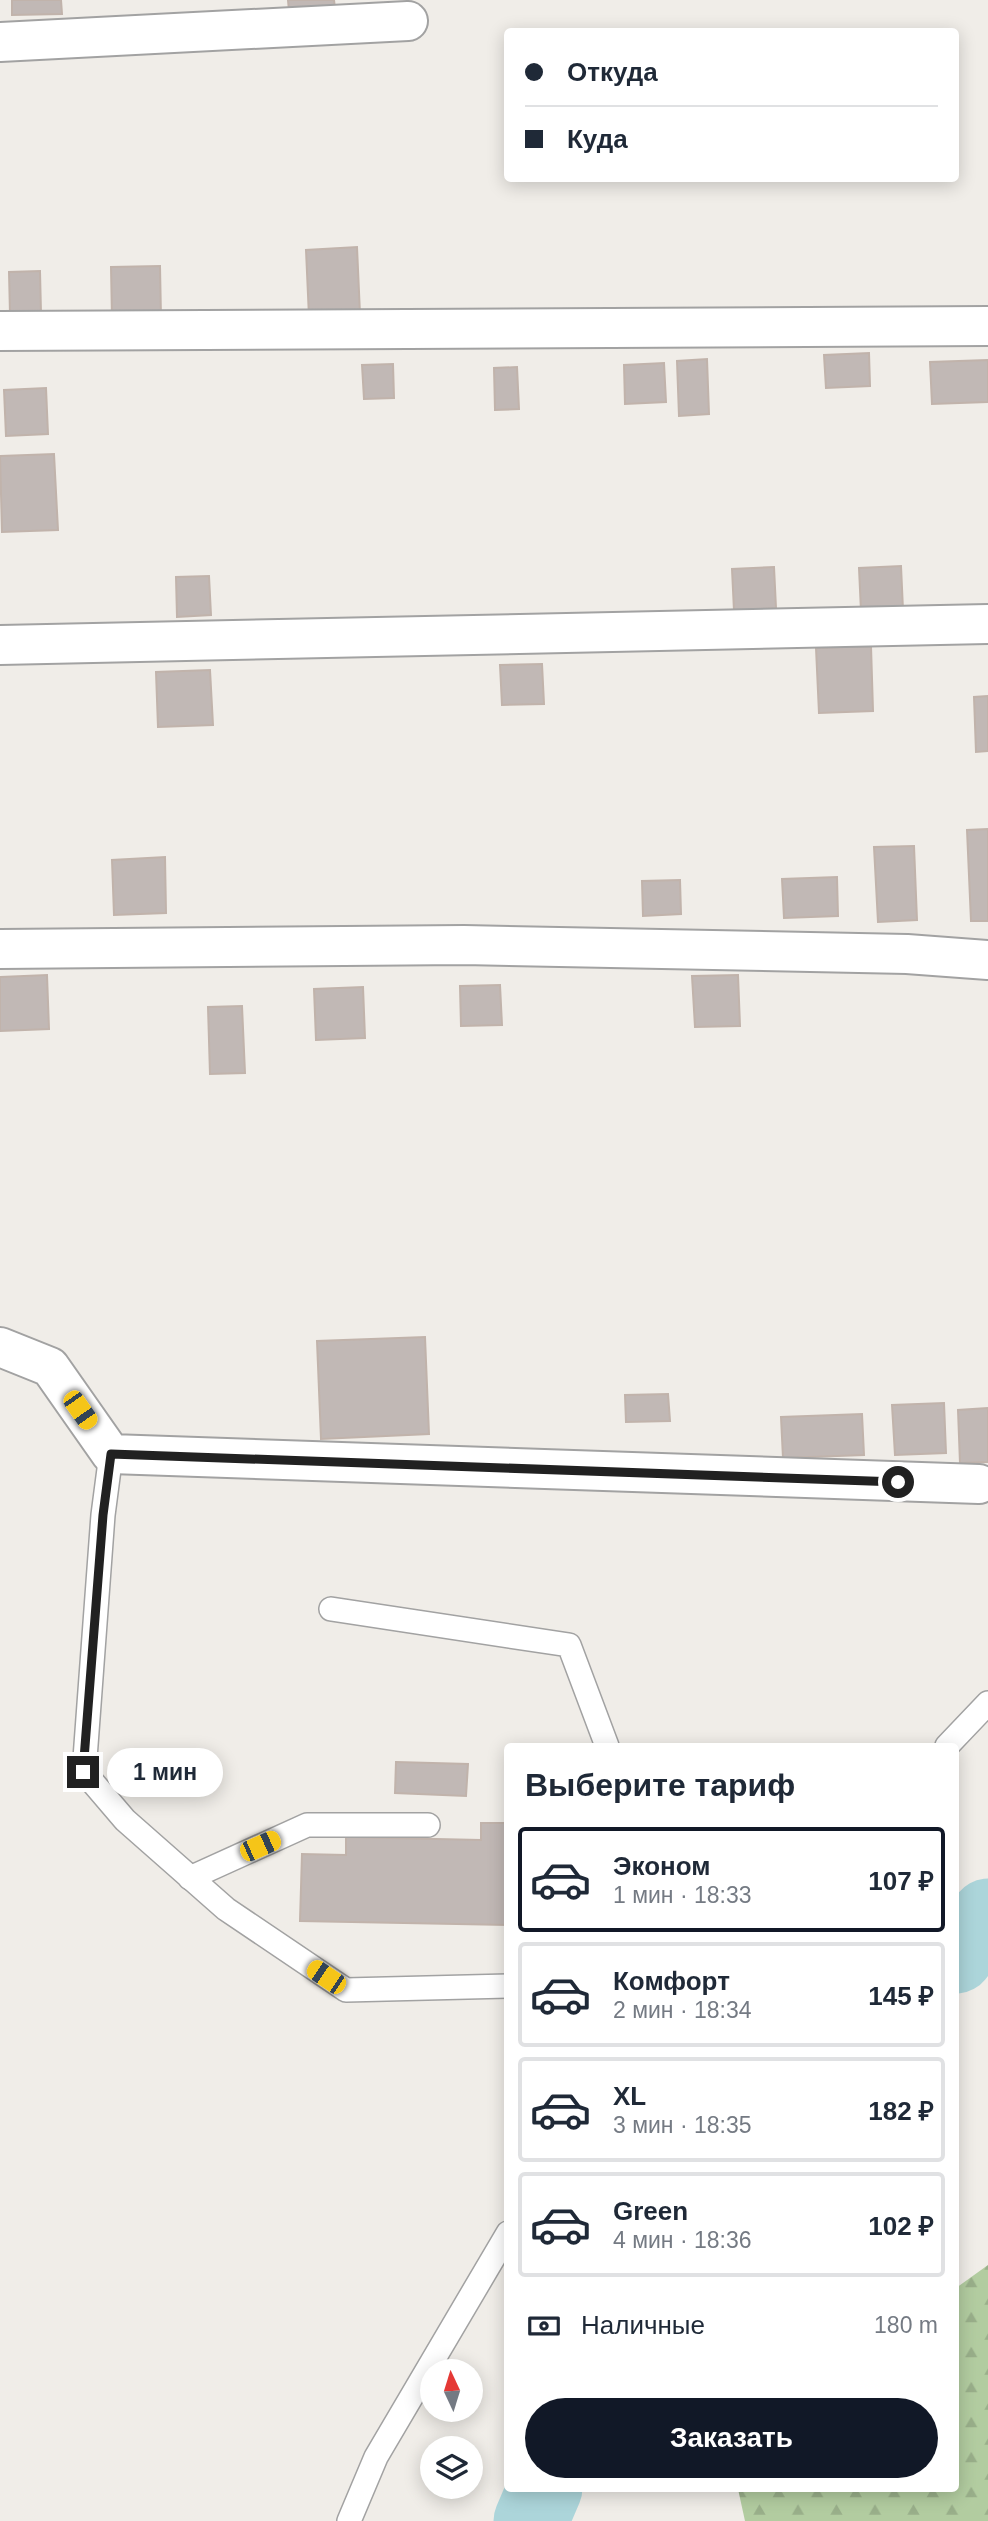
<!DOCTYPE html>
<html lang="ru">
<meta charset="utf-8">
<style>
body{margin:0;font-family:Helvetica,sans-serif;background:#f6f6f7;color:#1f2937;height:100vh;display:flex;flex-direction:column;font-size:26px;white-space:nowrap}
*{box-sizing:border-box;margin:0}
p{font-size:23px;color:#747a83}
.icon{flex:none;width:38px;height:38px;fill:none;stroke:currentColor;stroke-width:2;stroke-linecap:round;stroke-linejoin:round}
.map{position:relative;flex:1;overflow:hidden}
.panel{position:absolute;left:504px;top:1743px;width:455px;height:749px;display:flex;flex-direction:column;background:#fff;border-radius:7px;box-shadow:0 4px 18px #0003}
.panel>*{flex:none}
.guide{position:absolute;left:504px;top:28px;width:455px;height:154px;border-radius:7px;box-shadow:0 4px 18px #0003;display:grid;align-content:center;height:154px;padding:0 21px;background:#fff}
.needle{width:46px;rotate:356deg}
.controls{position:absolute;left:420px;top:2359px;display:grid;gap:14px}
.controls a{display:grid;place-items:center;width:63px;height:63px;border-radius:50%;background:#fff;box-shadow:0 4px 18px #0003;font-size:35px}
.end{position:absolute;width:32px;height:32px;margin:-16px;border:9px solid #212121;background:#fff;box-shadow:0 0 0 4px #fff}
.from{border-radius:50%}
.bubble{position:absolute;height:49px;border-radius:24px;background:#fff;box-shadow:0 4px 18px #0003;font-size:23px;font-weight:700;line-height:49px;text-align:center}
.car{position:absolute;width:21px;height:42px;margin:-21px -10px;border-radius:9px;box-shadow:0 0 5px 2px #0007;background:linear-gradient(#f5c518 24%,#345 0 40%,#f5c518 0 76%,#345 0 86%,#f5c518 0)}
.guide b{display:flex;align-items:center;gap:24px;height:66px;font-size:26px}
.guide b+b{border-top:2px solid #e0e1e3}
.guide i{width:18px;height:18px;background:#1f2937}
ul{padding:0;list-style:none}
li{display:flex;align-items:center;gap:21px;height:105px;margin:0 14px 10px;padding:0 7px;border:4px solid #e0e1e3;border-radius:7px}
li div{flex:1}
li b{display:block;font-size:26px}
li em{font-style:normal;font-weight:700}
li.current{border-color:#111827}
li>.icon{width:63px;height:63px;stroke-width:1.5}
h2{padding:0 21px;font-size:32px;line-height:84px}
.pay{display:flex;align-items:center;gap:18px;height:77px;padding:0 21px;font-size:26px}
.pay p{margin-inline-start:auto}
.cta{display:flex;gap:14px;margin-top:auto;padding:14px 21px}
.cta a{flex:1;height:80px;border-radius:42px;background:#111827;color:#fff;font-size:28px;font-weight:700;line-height:80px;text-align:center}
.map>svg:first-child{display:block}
.forest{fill:url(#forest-firs)}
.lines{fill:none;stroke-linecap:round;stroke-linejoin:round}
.river{stroke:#acd5da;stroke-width:75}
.building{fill:#c1b8b5;stroke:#c1b3ab;stroke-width:2}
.lane-casing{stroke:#a2a2a2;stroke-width:26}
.street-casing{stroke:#a2a2a2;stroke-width:42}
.lane{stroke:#fff;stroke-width:23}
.street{stroke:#fff;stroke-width:38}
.route{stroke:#212121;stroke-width:9}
</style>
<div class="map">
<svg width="988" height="2521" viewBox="0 0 988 2521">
<defs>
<pattern id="forest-firs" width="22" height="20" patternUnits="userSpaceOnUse" patternTransform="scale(1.75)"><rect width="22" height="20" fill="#b2cca0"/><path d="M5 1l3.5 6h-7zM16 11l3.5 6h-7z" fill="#99af8a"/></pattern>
</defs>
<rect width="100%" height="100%" fill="#f0ede8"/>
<polygon class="forest" points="988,2265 988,2521 745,2521 738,2489 956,2488 956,2288"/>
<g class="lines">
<g class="river">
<polyline points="956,1956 988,1916"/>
<polyline points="531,2521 545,2488"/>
</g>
</g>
<g class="building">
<polygon points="12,0 61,0 62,14 12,15"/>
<polygon points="288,0 334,0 335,8 289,11"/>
<polygon points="357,247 360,314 309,317 306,250"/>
<polygon points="160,266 161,318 112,318 111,267"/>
<polygon points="40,271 41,313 10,314 9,272"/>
<polygon points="869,353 870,386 826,388 824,355"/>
<polygon points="707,359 709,414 679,416 677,361"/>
<polygon points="988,360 988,402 932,404 930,362"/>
<polygon points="664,363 666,402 625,404 624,365"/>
<polygon points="393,364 394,398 364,399 362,365"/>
<polygon points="517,367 519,409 495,410 494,368"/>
<polygon points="46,388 48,434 6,436 4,390"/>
<polygon points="54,454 58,530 2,532 0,456"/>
<polygon points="901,566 903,610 861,611 859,568"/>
<polygon points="774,567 776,608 734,611 732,569"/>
<polygon points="209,576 211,615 177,617 176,577"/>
<polygon points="871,646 873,711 819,713 816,648"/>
<polygon points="542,664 544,704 502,705 500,665"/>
<polygon points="210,670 213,725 158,727 156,672"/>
<polygon points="988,696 988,751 976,752 974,697"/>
<polygon points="988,829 988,921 971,921 967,830"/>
<polygon points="914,846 917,920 878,922 874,847"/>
<polygon points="165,857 166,913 114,915 112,860"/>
<polygon points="837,877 838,916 784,918 782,879"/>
<polygon points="680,880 681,914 643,916 642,881"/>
<polygon points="47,975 49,1029 0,1031 0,977"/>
<polygon points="738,975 740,1026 695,1027 692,976"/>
<polygon points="500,985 502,1025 461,1026 460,986"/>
<polygon points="363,987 365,1038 316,1040 314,989"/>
<polygon points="242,1006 245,1073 210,1074 208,1007"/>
<polygon points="425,1337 429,1434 321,1439 317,1341"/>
<polygon points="668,1394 670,1421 626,1422 625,1395"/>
<polygon points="944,1403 946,1453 895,1455 892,1405"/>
<polygon points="988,1408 988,1462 960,1463 958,1410"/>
<polygon points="862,1414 864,1455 783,1458 781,1417"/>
<polygon points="396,1762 468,1764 466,1796 395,1793"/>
<polygon points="481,1823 508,1823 508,1925 300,1921 302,1854 346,1855 346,1837 481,1840"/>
</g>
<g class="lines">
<g class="lane-casing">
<g id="lane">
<polyline points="111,1454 103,1515 84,1772 125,1820 226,1909 346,1990 508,1986"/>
<polyline points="331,1609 569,1645 607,1746"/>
<polyline points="947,1746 988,1703"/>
<polyline points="190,1878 307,1825 428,1825"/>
<polyline points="349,2521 376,2457 508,2233"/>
</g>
</g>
<g class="street-casing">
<g id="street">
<polyline points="0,42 408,21"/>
<polyline points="0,331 988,326"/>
<polyline points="0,645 988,624"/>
<polyline points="0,949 464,945 907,954 988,960"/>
<polyline points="0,1347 50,1367 111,1454 979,1484"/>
</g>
</g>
<use href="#lane" class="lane"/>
<use href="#street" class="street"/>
</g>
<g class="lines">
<polyline class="route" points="83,1772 103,1515 111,1454 898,1482"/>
</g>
</svg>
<div class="controls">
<a><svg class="needle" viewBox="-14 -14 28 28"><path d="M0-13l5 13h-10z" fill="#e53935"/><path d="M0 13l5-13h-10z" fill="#747a83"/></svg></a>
<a><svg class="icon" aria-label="layers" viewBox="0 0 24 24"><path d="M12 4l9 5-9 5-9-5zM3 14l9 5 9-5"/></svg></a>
</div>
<i class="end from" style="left:898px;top:1482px"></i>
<i class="end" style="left:83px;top:1772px"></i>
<div class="bubble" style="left:107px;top:1748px;width:116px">1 мин</div>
<i class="car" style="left:80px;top:1410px;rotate:145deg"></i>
<i class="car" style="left:260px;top:1846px;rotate:66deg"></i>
<i class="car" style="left:326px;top:1977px;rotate:304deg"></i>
<div class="guide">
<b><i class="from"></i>Откуда</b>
<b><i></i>Куда</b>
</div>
<section class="panel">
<h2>Выберите тариф</h2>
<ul>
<li class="current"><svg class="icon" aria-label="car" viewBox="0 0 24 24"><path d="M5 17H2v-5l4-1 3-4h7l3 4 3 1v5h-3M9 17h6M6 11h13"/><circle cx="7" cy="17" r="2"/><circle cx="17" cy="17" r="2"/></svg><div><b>Эконом</b><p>1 мин · 18:33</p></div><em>107 ₽</em></li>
<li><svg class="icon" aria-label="car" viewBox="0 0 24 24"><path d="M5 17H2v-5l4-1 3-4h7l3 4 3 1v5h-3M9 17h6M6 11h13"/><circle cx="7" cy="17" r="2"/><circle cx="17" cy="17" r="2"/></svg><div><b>Комфорт</b><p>2 мин · 18:34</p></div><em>145 ₽</em></li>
<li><svg class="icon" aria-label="car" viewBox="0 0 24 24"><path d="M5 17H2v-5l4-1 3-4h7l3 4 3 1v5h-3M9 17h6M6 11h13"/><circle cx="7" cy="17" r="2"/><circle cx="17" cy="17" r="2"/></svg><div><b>XL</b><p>3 мин · 18:35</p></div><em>182 ₽</em></li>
<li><svg class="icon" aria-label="car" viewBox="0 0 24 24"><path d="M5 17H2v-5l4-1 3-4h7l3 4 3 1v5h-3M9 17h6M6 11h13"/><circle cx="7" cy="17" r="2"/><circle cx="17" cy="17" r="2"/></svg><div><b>Green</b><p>4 мин · 18:36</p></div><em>102 ₽</em></li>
</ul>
<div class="pay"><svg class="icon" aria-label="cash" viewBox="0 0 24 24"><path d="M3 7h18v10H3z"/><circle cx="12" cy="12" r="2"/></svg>Наличные<p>180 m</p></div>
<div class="cta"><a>Заказать</a></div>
</section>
</div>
